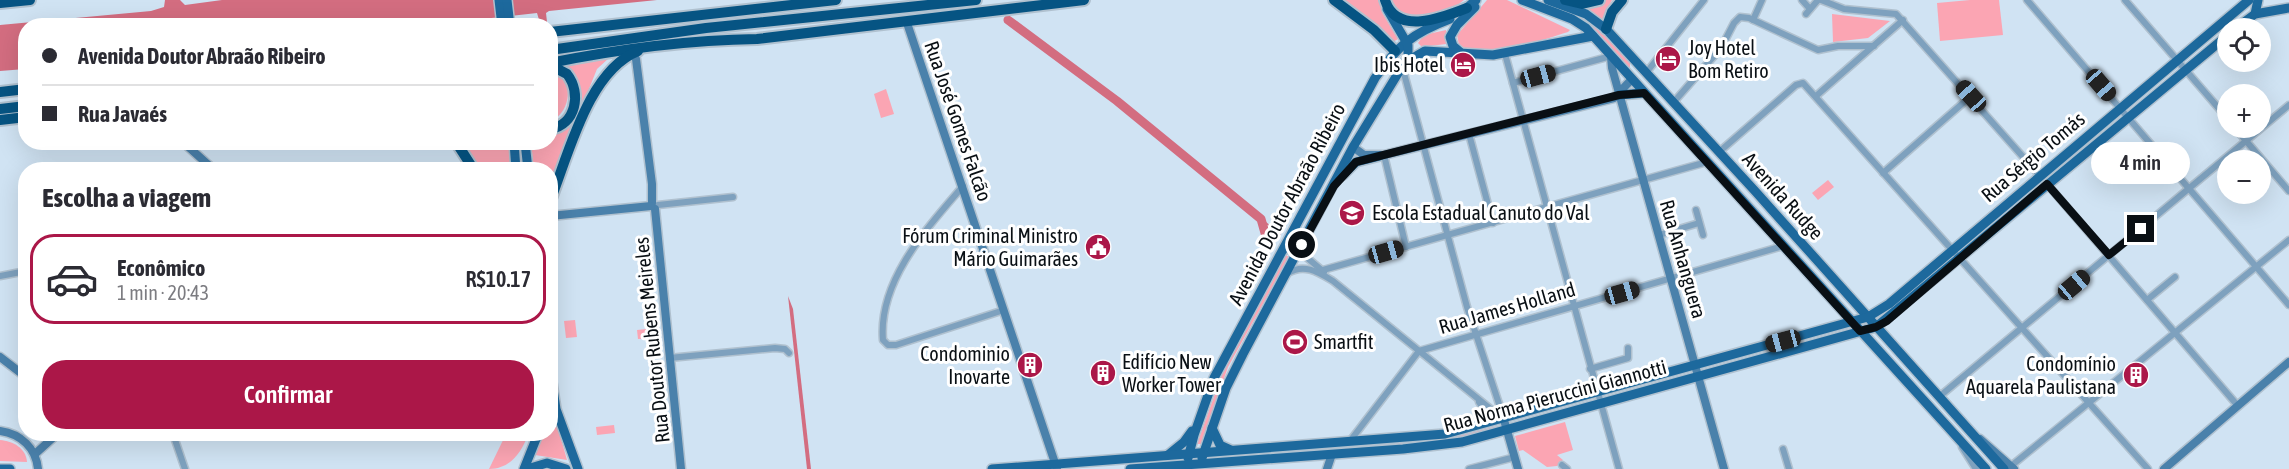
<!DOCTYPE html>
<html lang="pt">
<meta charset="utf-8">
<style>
body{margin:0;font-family:"Asap Condensed",sans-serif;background:#f2f2f3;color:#2b2b33;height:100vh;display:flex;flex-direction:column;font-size:22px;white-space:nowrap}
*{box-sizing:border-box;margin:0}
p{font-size:20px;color:#7c7c81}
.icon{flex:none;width:33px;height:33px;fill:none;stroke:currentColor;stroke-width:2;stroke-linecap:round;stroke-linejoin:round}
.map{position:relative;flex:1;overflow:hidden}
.panel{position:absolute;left:18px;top:162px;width:540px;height:279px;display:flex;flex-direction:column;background:#fff;border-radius:24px;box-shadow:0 6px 24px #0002}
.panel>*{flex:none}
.banner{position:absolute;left:18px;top:18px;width:540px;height:132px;border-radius:24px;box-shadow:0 6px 24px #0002;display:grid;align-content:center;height:132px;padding:0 24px;background:#fff}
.tools{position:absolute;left:2217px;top:18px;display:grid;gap:12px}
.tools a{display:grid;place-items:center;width:54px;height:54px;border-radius:50%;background:#fff;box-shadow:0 6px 24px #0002;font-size:30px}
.end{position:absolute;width:27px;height:27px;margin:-14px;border:8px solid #090f14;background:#fff;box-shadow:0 0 0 3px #fff}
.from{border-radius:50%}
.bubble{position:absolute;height:42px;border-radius:21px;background:#fff;box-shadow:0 6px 24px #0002;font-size:20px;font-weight:600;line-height:42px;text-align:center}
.car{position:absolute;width:18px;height:36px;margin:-18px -9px;border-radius:8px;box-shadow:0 0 4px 2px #0007;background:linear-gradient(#222 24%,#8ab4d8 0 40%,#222 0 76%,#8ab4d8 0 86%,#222 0)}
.banner b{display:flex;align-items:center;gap:21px;height:57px;font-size:22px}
.banner b+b{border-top:2px solid #e1e1e2}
.banner i{width:15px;height:15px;background:#2b2b33}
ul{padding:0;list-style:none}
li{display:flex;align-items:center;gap:18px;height:90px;margin:0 12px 9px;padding:0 12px;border:3px solid #e1e1e2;border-radius:24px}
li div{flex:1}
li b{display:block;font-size:22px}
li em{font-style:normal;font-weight:600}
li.current{border-color:#ab1748}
li>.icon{width:54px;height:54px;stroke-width:1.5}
h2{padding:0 24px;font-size:27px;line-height:72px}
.action{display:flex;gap:12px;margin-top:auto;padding:12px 24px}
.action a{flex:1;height:69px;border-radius:24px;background:#ab1748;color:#fff;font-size:24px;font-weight:600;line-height:69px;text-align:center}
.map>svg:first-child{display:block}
.green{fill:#fba5b3}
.water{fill:#d36d80}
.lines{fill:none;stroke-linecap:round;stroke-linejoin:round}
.stream{stroke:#d36d80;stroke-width:1.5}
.river{stroke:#d36d80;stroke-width:9}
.street-casing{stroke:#b0c1cf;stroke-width:9}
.secondary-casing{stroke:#b0c1cf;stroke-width:11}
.primary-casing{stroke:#b0c1cf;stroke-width:12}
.highway-casing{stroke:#b0c1cf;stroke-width:14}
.street{stroke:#7ea1be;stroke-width:6}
.secondary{stroke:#4a81ab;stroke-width:8}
.primary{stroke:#1d699d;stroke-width:9}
.highway{stroke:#065483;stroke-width:10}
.route{stroke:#090f14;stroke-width:8}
.labels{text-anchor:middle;stroke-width:6;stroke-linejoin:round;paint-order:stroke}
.poi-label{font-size:20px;fill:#090f14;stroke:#fff;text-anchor:start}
.street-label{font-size:20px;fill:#090f14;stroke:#fff}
</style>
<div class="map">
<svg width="2289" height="469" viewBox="0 0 2289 469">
<rect width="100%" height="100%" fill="#d0e3f3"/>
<g class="green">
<polygon points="1343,0 1379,0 1383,14 1398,39 1393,42"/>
<path d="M 1388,0 L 1464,0 C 1445,16 1421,18 1397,15 Z"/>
<path d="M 1487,0 L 1507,0 L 1570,30 L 1568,32 C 1542,40 1484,61 1459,45 L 1457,35 Z"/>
<polygon points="1605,0 1612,0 1602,20 1588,9"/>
<polygon points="1970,0 1999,0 2003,35 1940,41 1937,3"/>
<path d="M 1572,13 C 1597,23 1612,43 1630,63 L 1630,67 L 1626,67 L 1586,23 Z"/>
<polygon points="1832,14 1890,21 1868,38 1833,42"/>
<polygon points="1446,30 1446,44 1422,47 1418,43 1424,35"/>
<path d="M 610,57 L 597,69 L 551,183 L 550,170 L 534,169 L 531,143 L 550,142 L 551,134 C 583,128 591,82 564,65 Z"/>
<path d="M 551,72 C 576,76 571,113 551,121 Z"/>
<polygon points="886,89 894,114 881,118 874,94"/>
<polygon points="462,143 508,143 512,169 481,169"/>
<polygon points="1828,180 1834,187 1818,200 1812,193"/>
<polygon points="1286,255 1289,257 1228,367 1201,444 1197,444 1225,366"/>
<polygon points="575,320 577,337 566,338 564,321"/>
<polygon points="656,328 657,338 638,339 637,330"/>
<polygon points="551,416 556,421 567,460 535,455 543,434 550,434"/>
<polygon points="1565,422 1573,450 1557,455 1563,460 1557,466 1547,467 1523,450 1519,451 1515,436"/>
<polygon points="614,425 615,433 597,435 596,427"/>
<path d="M 1497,426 C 1473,444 1360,447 1323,450 L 1446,439 Z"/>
<path d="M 506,434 L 528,435 C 521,453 510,469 489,469 Z"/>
<path d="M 0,440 C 13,441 26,448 27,462 L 0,461 Z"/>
<polygon points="1180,459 1180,460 1064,468"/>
</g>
<g class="water">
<polygon points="165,0 180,0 185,5 222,0 657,0 549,11 546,13 547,22 540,23 537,13 418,26 26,26 25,69 0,71 0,25 151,11 164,7"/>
<polygon points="788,296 793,309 811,469 807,469"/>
</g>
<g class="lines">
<polyline class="stream" points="1261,219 1280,234"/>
<polyline class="river" points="1008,20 1117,101 1261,219 1267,240"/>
<g class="street-casing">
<g id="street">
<polyline points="1802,0 1810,9"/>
<polyline points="1821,0 1844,9 1896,14 2040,176"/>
<polyline points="2027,0 2289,305"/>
<polyline points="2125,0 2228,119"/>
<polyline points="1806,14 1818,0"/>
<polyline points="1753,20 1762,0"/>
<polyline points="1505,54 1619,469"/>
<polyline points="1402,66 1467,307 1504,419"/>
<polyline points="1646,73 1704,0"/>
<polyline points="1513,83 1611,56"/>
<polyline points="1816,96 1903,20"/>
<polyline points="1673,103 1721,48 1734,23 1740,17 1749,18 1818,50 1838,46 1874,46"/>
<polyline points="2235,128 2289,191"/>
<polyline points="1469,134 1493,223"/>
<polyline points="1719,152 1796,85 1803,83 2148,469"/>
<polyline points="1384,155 1406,247"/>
<polyline points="1883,173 1971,96"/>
<polyline points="2047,184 2238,406"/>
<path d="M 963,186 C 927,228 878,281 883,340 L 888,345 L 896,345 L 1004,310"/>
<polyline points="658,205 733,197"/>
<polyline points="1696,210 1703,235"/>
<polyline points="1659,235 1699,223"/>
<polyline points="1283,250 1299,251 1324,272"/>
<polyline points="1323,270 1707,162"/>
<path d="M 1288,273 C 1304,263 1318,272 1333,281 L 1503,419"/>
<polyline points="0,276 26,271"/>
<polyline points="2147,300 2175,277"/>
<polyline points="669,358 775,348 785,349 789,353"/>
<polyline points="1590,369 1628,358 1628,348"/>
<polyline points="1940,396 2289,105"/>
<polyline points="1479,402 1488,415 1484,424"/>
<polyline points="173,434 185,469"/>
<polyline points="1350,441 1419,351 1783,246"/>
<polyline points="1962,447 1976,469"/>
<polyline points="1783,449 1789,469"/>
<polyline points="1562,465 1567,469"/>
<polyline points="2011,466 2289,240"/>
<polyline points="1469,469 1515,457"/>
</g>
</g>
<g class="secondary-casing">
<g id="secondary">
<polyline points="907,23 1057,469"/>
<polyline points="632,53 636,59 652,184 652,203"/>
<polyline points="1611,57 1612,68 1724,469"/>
<polyline points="183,142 214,170"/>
<polyline points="1353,147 1364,155 1384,155 1614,98 1632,79"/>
<polyline points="655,209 681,469"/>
<polyline points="550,216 651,206"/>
<polyline points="0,357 26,377"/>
<polyline points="1504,420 1518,469"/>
<path d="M 0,431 C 21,434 36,448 38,469"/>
<polyline points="1980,439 2014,469"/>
<polyline points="35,454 57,434"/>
<polyline points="1327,469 1332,454"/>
<polyline points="2164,469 2289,362"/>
</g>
</g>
<g class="primary-casing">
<g id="primary">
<polyline points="499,0 502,26"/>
<polyline points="507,0 510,26"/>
<polyline points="1522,0 1572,19 1586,28 1986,469"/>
<polyline points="1548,0 1586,14 1606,29 1755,191 2004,469"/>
<polyline points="1462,12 1476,0"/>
<polyline points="2255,14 2258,0"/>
<polyline points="2236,28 2255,14 2289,8"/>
<polyline points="1460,52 1453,46 1450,37 1457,25 1475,7"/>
<polyline points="1406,62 1425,51 1493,55 1593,36"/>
<polyline points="1619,95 1644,93"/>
<polyline points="514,142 516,170"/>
<polyline points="525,142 528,170"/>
<polyline points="1343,175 1356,162 1380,156"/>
<polyline points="550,369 556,409 578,469"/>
<polyline points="1212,428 1220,445 1231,450"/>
<polyline points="1168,455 1184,442 1192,431"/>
<path d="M 1188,458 L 1194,435 L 1214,378 L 1375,78 C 1398,45 1413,33 1450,19"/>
<polyline points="1202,458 1226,388 1243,354 1353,147 1408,57 1408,45 1387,9"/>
<polyline points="0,469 10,469"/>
<polyline points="524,469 538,434"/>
<polyline points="527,469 547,463 566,469"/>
<polyline points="992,469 1445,434 1868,317 1889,304 2249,0"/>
<polyline points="1130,469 1403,449 1462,442 1876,327 2228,35"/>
</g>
</g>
<g class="highway-casing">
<g id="highway">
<polyline points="1334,0 1374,30 1395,51"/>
<path d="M 1385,0 C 1396,36 1442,18 1467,8"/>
<polyline points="1565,0 1582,4 1599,0"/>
<polyline points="0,3 30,0"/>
<polyline points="1606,29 1612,12 1622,0"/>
<polyline points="550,32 836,0"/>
<polyline points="550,50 706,28 976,0"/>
<path d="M 550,63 C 619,49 687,40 757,39 L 1084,0"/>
<path d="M 550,65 L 567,74 C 582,93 576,125 550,129"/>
<polyline points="0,92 26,89"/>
<polyline points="0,109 26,106"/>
<polyline points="0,120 26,117"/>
<polyline points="456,142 474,170"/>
<path d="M 550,201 C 569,154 588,71 638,51"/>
</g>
</g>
<use href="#street" class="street"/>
<use href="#secondary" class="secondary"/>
<use href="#primary" class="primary"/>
<use href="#highway" class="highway"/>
</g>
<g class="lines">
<polyline class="route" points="1302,245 1334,186 1356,162 1619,95 1644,93 1860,331 1876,327 1887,321 2047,184 2109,255 2141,229"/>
</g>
<defs>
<g id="hotel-disc" transform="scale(1.35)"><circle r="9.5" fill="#ab1748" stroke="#fff"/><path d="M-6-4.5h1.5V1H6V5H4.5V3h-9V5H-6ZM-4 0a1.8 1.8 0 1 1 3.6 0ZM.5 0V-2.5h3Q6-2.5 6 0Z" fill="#fff"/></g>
<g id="school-disc" transform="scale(1.35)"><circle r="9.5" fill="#ab1748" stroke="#fff"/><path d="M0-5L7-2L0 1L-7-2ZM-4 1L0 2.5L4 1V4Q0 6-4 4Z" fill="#fff"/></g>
<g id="civic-disc" transform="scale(1.35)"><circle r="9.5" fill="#ab1748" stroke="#fff"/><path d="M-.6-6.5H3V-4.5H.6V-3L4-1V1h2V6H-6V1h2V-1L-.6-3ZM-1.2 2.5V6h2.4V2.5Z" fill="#fff"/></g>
<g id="stadium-disc" transform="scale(1.35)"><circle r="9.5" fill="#ab1748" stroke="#fff"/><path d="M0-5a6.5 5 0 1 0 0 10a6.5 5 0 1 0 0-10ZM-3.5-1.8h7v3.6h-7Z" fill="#fff"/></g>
<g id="building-disc" transform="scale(1.35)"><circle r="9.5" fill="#ab1748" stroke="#fff"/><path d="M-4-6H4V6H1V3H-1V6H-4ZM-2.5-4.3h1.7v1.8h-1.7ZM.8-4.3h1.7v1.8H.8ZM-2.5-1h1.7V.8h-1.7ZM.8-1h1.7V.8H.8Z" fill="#fff"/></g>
</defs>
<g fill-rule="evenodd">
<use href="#hotel-disc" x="1668" y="59"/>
<use href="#hotel-disc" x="1463" y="65"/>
<use href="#school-disc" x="1352" y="213"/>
<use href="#civic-disc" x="1098" y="247"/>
<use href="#stadium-disc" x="1295" y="342"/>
<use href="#building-disc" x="1030" y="365"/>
<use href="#building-disc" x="1103" y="373"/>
<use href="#building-disc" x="2136" y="375"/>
</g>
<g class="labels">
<g class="poi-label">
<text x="1688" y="55">Joy Hotel<tspan x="1688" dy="23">Bom Retiro</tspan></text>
<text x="1444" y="72" text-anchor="end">Ibis Hotel</text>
<text x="1372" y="220">Escola Estadual Canuto do Val</text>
<text x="1078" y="243" text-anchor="end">Fórum Criminal Ministro<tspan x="1078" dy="23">Mário Guimarães</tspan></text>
<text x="1314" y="349">Smartfit</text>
<text x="1010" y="361" text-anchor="end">Condominio<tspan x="1010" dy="23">Inovarte</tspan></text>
<text x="1122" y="369">Edifício New<tspan x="1122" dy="23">Worker Tower</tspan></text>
<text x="2116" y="371" text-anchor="end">Condomínio<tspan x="2116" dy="23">Aquarela Paulistana</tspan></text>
</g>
<g class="street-label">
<text transform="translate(958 121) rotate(71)" y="7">Rua José Gomes Falcão</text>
<text transform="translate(2033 157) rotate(-40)" y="7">Rua Sérgio Tomás</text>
<text transform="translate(1783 196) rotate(48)" y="7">Avenida Rudge</text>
<text transform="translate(1287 204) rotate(-62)" y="7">Avenida Doutor Abraão Ribeiro</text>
<text transform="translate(1683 259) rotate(74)" y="7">Rua Anhanguera</text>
<text transform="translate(1507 308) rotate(-16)" y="7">Rua James Holland</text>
<text transform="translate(652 340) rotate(-96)" y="7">Rua Doutor Rubens Meireles</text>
<text transform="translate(1555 396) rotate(-15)" y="7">Rua Norma Pieruccini Giannotti</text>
</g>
</g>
</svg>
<div class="tools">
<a><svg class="icon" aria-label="locate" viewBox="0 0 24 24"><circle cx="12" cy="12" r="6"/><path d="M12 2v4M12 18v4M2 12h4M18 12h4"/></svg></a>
<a>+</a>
<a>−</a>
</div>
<i class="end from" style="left:1302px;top:245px"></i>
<i class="end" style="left:2141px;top:229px"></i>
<div class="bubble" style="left:2091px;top:142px;width:99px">4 min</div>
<i class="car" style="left:1538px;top:76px;rotate:75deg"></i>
<i class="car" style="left:2101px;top:85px;rotate:139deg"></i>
<i class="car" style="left:1971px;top:96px;rotate:318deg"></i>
<i class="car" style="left:1386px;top:252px;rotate:74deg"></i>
<i class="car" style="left:2074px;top:285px;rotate:50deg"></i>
<i class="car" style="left:1622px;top:293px;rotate:74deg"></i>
<i class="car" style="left:1783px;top:341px;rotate:255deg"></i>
<div class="banner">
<b><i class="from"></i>Avenida Doutor Abraão Ribeiro</b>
<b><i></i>Rua Javaés</b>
</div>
<section class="panel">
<h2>Escolha a viagem</h2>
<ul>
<li class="current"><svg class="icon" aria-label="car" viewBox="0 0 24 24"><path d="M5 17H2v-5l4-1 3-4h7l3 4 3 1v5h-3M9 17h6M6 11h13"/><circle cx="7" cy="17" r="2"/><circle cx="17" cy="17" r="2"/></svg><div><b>Econômico</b><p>1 min · 20:43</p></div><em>R$10.17</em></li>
</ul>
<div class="action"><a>Confirmar</a></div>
</section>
</div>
